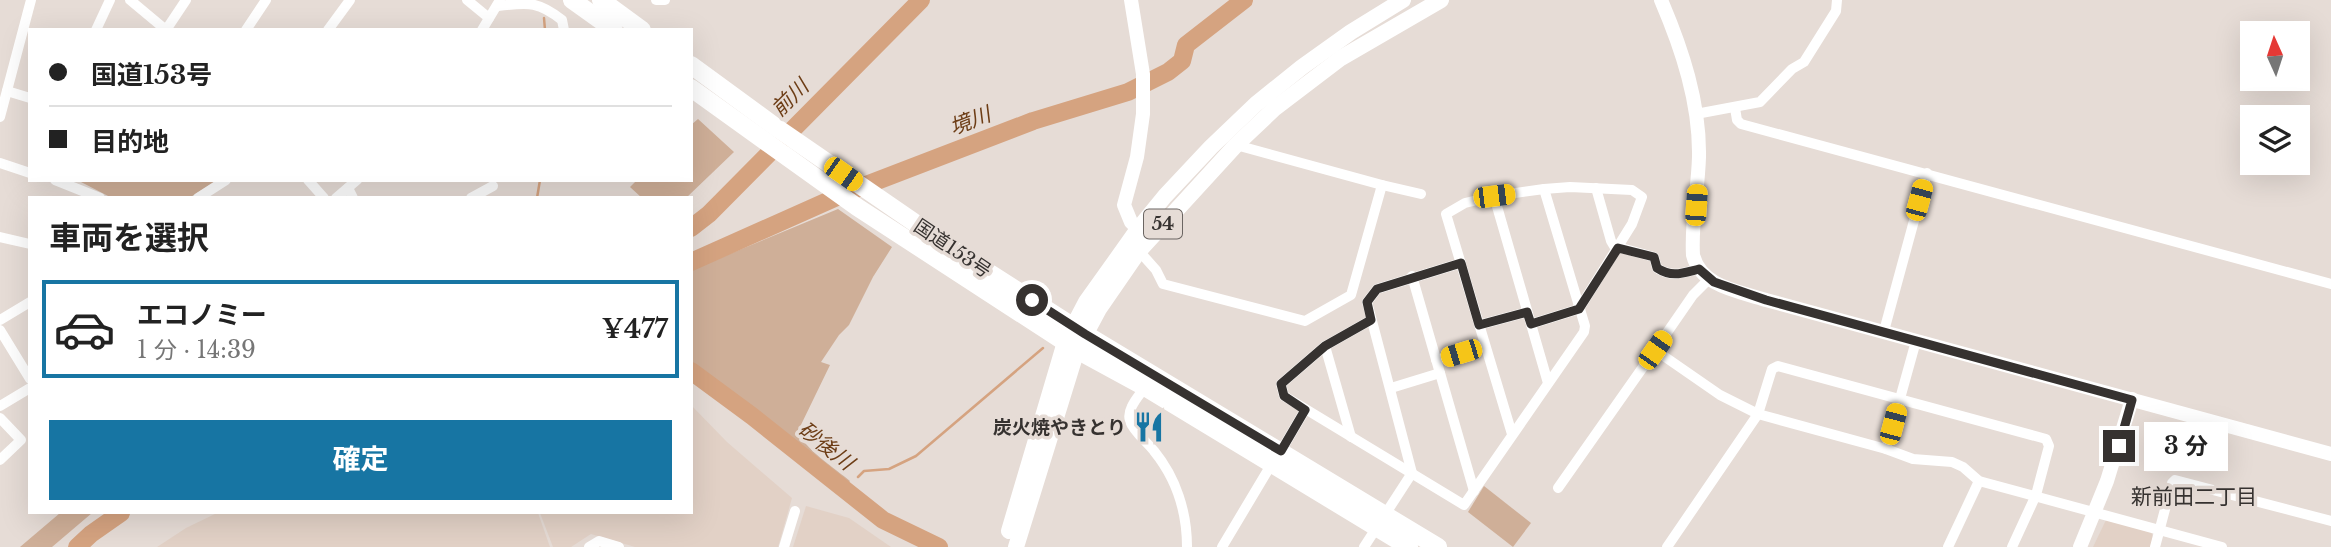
<!DOCTYPE html>
<html lang="ja">
<meta charset="utf-8">
<style>
body{margin:0;font-family:"Libre Baskerville","Noto Sans JP",serif;background:#f2f2f2;color:#222;height:100vh;display:flex;flex-direction:column;font-size:26px;white-space:nowrap}
*{box-sizing:border-box;margin:0}
p{font-size:23px;color:#767676}
.icon{flex:none;width:38px;height:38px;fill:none;stroke:currentColor;stroke-width:2;stroke-linecap:round;stroke-linejoin:round}
.map{position:relative;flex:1;overflow:hidden}
.details{position:absolute;left:28px;top:196px;width:665px;height:318px;display:flex;flex-direction:column;background:#fff;border-radius:0px;box-shadow:0 7px 28px #0002}
.details>*{flex:none}
.guide{position:absolute;left:28px;top:28px;width:665px;height:154px;border-radius:0px;box-shadow:0 7px 28px #0002;display:grid;align-content:center;height:154px;padding:0 21px;background:#fff}
.needle{width:46px;rotate:357deg}
.tools{position:absolute;left:2240px;top:21px;display:grid;gap:14px}
.tools a{display:grid;place-items:center;width:70px;height:70px;border-radius:0px;background:#fff;box-shadow:0 7px 28px #0002;font-size:35px}
.end{position:absolute;width:32px;height:32px;margin:-16px;border:9px solid #363230;background:#fff;box-shadow:0 0 0 4px #fff}
.from{border-radius:50%}
.bubble{position:absolute;height:49px;border-radius:0px;background:#fff;box-shadow:0 7px 28px #0002;font-size:23px;font-weight:700;line-height:49px;text-align:center}
.car{position:absolute;width:21px;height:42px;margin:-21px -10px;border-radius:9px;box-shadow:0 0 5px 2px #0007;background:linear-gradient(#f5c518 24%,#345 0 40%,#f5c518 0 76%,#345 0 86%,#f5c518 0)}
.guide b{display:flex;align-items:center;gap:24px;height:66px;font-size:26px}
.guide b+b{border-top:2px solid #e0e0e0}
.guide i{width:18px;height:18px;background:#222}
ul{padding:0;list-style:none}
li{display:flex;align-items:center;gap:21px;height:98px;margin:0 14px 10px;padding:0 7px;border:4px solid #e0e0e0;border-radius:0px}
li div{flex:1}
li b{display:block;font-size:26px}
li em{font-style:normal;font-weight:700}
li.selected{border-color:#1775a3}
li>.icon{width:63px;height:63px;stroke-width:1.5}
h2{padding:0 21px;font-size:32px;line-height:84px}
.primary-button{display:flex;gap:14px;margin-top:auto;padding:14px 21px}
.primary-button a{flex:1;height:80px;border-radius:0px;background:#1775a3;color:#fff;font-size:28px;font-weight:700;line-height:80px;text-align:center}
.map>svg:first-child{display:block}
.built{fill:#e2d1c6}
.green{fill:#cfaf98}
.lines{fill:none;stroke-linecap:round;stroke-linejoin:round}
.stream{stroke:#d5a380;stroke-width:2.5}
.river{stroke:#d5a380;stroke-width:18}
.street{stroke:#fff;stroke-width:10}
.secondary{stroke:#fff;stroke-width:14}
.primary{stroke:#fff;stroke-width:16}
.highway{stroke:#fff;stroke-width:18}
.route{stroke:#363230;stroke-width:9}
.labels{text-anchor:middle;stroke-width:7;stroke-linejoin:round;paint-order:stroke}
.shield{fill:#e6dcd6;stroke:#6b6562;stroke-width:2}
.shield-label{font-size:18px;font-weight:bold;fill:#363230}
.street-label{font-size:19px;fill:#363230;stroke:#e6dcd6}
.poi-label{font-size:19px;font-weight:bold;fill:#363230;stroke:#e6dcd6;text-anchor:end}
.water-label{font-size:21px;font-style:italic;fill:#6d3d16;stroke:#e6dcd6}
.neighbourhood-label{font-size:21px;fill:#363230;stroke:#e6dcd6}
</style>
<div class="map">
<svg width="2331" height="547" viewBox="0 0 2331 547">
<rect width="100%" height="100%" fill="#e6dcd6"/>
<g class="built">
<polygon points="691,405 727,442 792,498 778,547 635,547 591,534 571,547 553,547 540,513 691,513"/>
<polygon points="806,506 849,518 891,547 793,547"/>
<polygon points="217,513 538,513 550,547 157,547 186,528"/>
<polygon points="2106,520 2151,532 2153,537 2150,547 2093,547"/>
</g>
<g class="green">
<polygon points="698,119 734,152 686,198 642,198 630,187 637,180 691,180 691,125"/>
<polygon points="82,180 215,180 216,181 189,198 112,198 81,182"/>
<path d="M 838,209 L 892,247 L 873,277 L 849,325 L 839,335 L 821,362 L 830,365 L 798,431 C 802,447 837,470 850,481 L 847,485 L 691,365 L 691,270 Z"/>
<polygon points="1484,486 1531,523 1513,547 1468,512"/>
<polygon points="60,513 92,513 52,547 20,547"/>
</g>
<g class="lines">
<g class="stream">
<polyline points="544,18 545,30"/>
<polyline points="537,198 540,180"/>
<polyline points="858,477 864,471 889,469 916,456 1043,348"/>
</g>
<g class="river">
<polyline points="691,228 709,214 921,0"/>
<polyline points="691,262 848,192 1033,121 1128,92 1168,72 1182,61 1186,45 1244,0"/>
<polyline points="691,371 752,416 883,520 939,547"/>
<polyline points="77,547 91,534 121,513"/>
</g>
<g class="street">
<polyline points="130,0 166,30 186,0"/>
<polyline points="467,0 489,18"/>
<polyline points="656,0 665,0"/>
<path d="M 497,6 C 527,3 537,0 562,20 L 564,30"/>
<polyline points="96,30 110,0"/>
<polyline points="246,30 266,0"/>
<polyline points="328,30 350,0"/>
<polyline points="482,30 500,0"/>
<polyline points="7,91 30,98"/>
<polyline points="1735,108 1737,120 1741,124 2331,284"/>
<polyline points="1696,114 1760,102 1792,69 1804,62 1836,11 1837,0"/>
<polyline points="0,117 31,0"/>
<polyline points="1236,145 1382,185 1421,194"/>
<polyline points="0,163 30,173"/>
<polyline points="55,180 100,198"/>
<polyline points="308,180 324,198"/>
<polyline points="348,188 353,198"/>
<path d="M 1596,188 L 1611,241 L 1614,246 L 1654,257 L 1657,268 C 1672,278 1683,273 1699,269"/>
<polyline points="1494,196 1548,383"/>
<polyline points="198,198 226,180"/>
<polyline points="336,198 357,180"/>
<polyline points="471,198 493,186"/>
<polyline points="0,237 30,244"/>
<polyline points="1139,251 1156,270 1163,284 1305,321 1351,295 1382,185"/>
<polyline points="1412,276 1474,491"/>
<polyline points="0,320 30,302"/>
<polyline points="1371,320 1325,346 1281,384 1284,396 1464,505 1584,332 1585,326 1544,189"/>
<polyline points="1479,325 1527,312"/>
<polyline points="0,330 30,379"/>
<polyline points="1884,331 1927,173"/>
<polyline points="1325,346 1351,437"/>
<polyline points="1655,350 1693,295 1709,279"/>
<polyline points="1436,360 1485,346"/>
<path d="M 1145,387 C 1139,396 1126,409 1130,421 C 1133,431 1147,442 1154,451 C 1176,478 1187,512 1187,547"/>
<polyline points="1391,388 1440,373"/>
<polyline points="0,406 30,388"/>
<polyline points="0,418 21,440 0,460"/>
<polyline points="1512,434 1446,214 1465,203 1494,196 1544,189 1570,187 1632,190 1642,197 1632,224 1579,309 1531,324"/>
<polyline points="1886,449 1916,341"/>
<polyline points="1281,451 1305,410"/>
<polyline points="1558,488 1655,350 1720,395 1758,414 1886,449 1913,459 1952,462 1963,467 1979,481 2222,547"/>
<polyline points="589,547 599,541 619,547"/>
<polyline points="784,547 795,511"/>
<polyline points="1222,547 1271,465"/>
<polyline points="1364,547 1412,473 1367,302 1377,289 1461,263"/>
<polyline points="1667,547 1758,414 1772,369 1778,366 2046,439 2049,446 2036,495 2012,547"/>
<polyline points="1948,547 1979,481"/>
<polyline points="2155,547 2172,483 2175,480 2331,521"/>
</g>
<g class="secondary">
<polyline points="1131,0 1143,74 1143,114 1137,157 1124,205 1131,222 1138,229"/>
<path d="M 1661,0 C 1682,49 1700,103 1699,157 C 1698,190 1691,223 1693,255 C 1701,287 1739,291 1766,300 L 2331,454"/>
<polyline points="2080,547 2107,481 2132,399"/>
</g>
<g class="primary">
<polyline points="1009,531 1065,342 1086,302 1138,229 1165,196 1211,147 1256,104 1302,67 1351,32 1403,0"/>
<polyline points="1016,547 1077,350 1099,309 1139,251 1236,145 1274,109 1341,58 1441,0"/>
</g>
<g class="highway">
<polyline points="572,0 614,30"/>
<polyline points="601,0 642,30"/>
<polyline points="691,65 777,128 963,256 1085,334 1438,547"/>
<polyline points="691,88 857,207 1077,350 1145,387 1409,547"/>
</g>
</g>
<g class="lines">
<path class="route" d="M 1032,300 L 1085,334 L 1281,451 L 1305,410 L 1284,396 L 1281,384 L 1325,346 L 1371,320 L 1367,302 L 1377,289 L 1461,263 L 1479,325 L 1527,312 L 1531,324 L 1579,309 L 1618,248 L 1654,257 L 1657,268 C 1672,278 1683,273 1699,269 L 1714,282 L 1766,300 L 2132,400 L 2119,446"/>
</g>
<defs>
<g id="restaurant-bare" transform="scale(2.415)"><path d="M-5-6h1v4h1v-4h1v4h1v-4h1v5L-1.5 .5V6h-2V.5L-5-1ZM5-6V6H3V1.5H1.5Q1.5-4 5-6Z" fill="#1775a3" stroke="#e6dcd6" stroke-width="2.5" paint-order="stroke"/></g>
</defs>
<g fill-rule="evenodd">
<use href="#restaurant-bare" x="1149" y="427"/>
</g>
<g class="labels">
<rect class="shield" x="1144" y="209.5" width="38" height="29" rx="5"/>
<g class="shield-label">
<text x="1163" y="230">54</text>
</g>
<g class="street-label">
<text transform="translate(953 248) rotate(34)" y="7">国道153号</text>
</g>
<g class="poi-label">
<text x="1126" y="434">炭火焼やきとり</text>
</g>
<g class="water-label">
<text transform="translate(790 98) rotate(-45)" y="7">前川</text>
<text transform="translate(970 121) rotate(-21)" y="7">境川</text>
<text transform="translate(826 446) rotate(38)" y="7">砂後川</text>
</g>
<g class="neighbourhood-label">
<text x="2194" y="504">新前田二丁目</text>
</g>
</g>
</svg>
<div class="tools">
<a><svg class="needle" viewBox="-14 -14 28 28"><path d="M0-13l5 13h-10z" fill="#e53935"/><path d="M0 13l5-13h-10z" fill="#767676"/></svg></a>
<a><svg class="icon" aria-label="layers" viewBox="0 0 24 24"><path d="M12 4l9 5-9 5-9-5zM3 14l9 5 9-5"/></svg></a>
</div>
<i class="end from" style="left:1032px;top:300px"></i>
<i class="end" style="left:2119px;top:446px"></i>
<div class="bubble" style="left:2144px;top:422px;width:84px">3 分</div>
<i class="car" style="left:843px;top:174px;rotate:125deg"></i>
<i class="car" style="left:1494px;top:196px;rotate:83deg"></i>
<i class="car" style="left:1919px;top:200px;rotate:15deg"></i>
<i class="car" style="left:1696px;top:205px;rotate:4deg"></i>
<i class="car" style="left:1655px;top:350px;rotate:35deg"></i>
<i class="car" style="left:1461px;top:353px;rotate:253deg"></i>
<i class="car" style="left:1893px;top:424px;rotate:15deg"></i>
<div class="guide">
<b><i class="from"></i>国道153号</b>
<b><i></i>目的地</b>
</div>
<section class="details">
<h2>車両を選択</h2>
<ul>
<li class="selected"><svg class="icon" aria-label="car" viewBox="0 0 24 24"><path d="M5 17H2v-5l4-1 3-4h7l3 4 3 1v5h-3M9 17h6M6 11h13"/><circle cx="7" cy="17" r="2"/><circle cx="17" cy="17" r="2"/></svg><div><b>エコノミー</b><p>1 分 · 14:39</p></div><em>¥477</em></li>
</ul>
<div class="primary-button"><a>確定</a></div>
</section>
</div>
